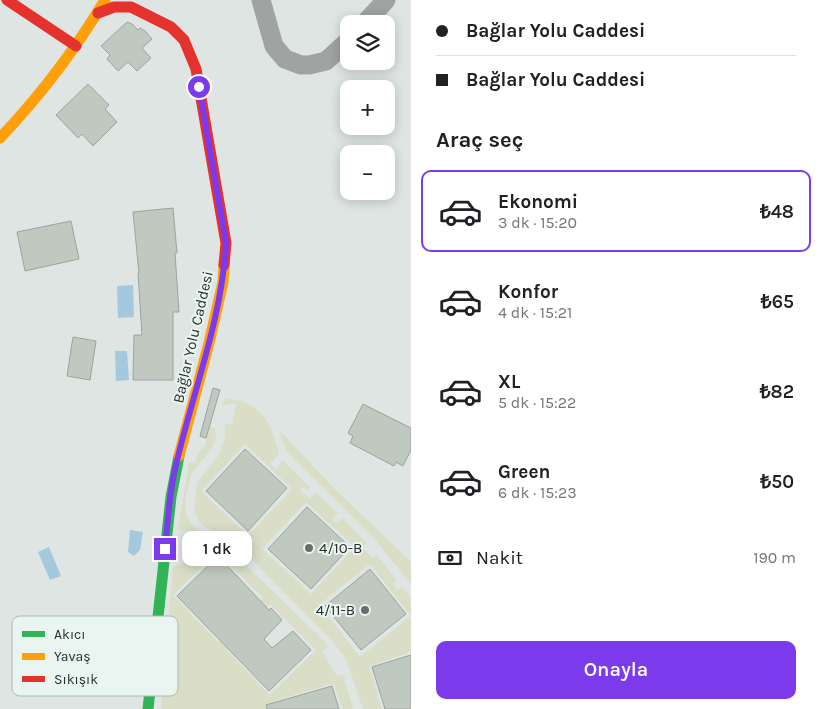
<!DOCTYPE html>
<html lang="tr">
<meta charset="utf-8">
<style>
body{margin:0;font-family:Karla,sans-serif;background:#f2f2f2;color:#202124;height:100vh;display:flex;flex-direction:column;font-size:19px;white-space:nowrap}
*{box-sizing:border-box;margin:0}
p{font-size:16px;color:#757577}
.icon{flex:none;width:28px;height:28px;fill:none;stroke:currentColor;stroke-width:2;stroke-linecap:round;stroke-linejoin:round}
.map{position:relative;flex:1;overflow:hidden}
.panel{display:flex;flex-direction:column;background:#fff;width:410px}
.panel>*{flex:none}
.hud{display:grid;align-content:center;height:110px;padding:0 25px;background:#fff}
.tools{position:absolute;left:340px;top:15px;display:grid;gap:10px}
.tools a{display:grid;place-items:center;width:55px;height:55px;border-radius:10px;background:#fff;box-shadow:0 2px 12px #0003;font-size:25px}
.end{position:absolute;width:22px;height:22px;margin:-11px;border:6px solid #7c3aed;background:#fff;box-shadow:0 0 0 2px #fff}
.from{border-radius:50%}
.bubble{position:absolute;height:35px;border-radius:10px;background:#fff;box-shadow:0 2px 12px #0003;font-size:16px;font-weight:600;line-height:35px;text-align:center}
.hud b{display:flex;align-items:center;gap:18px;height:48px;font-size:19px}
.hud b+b{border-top:1px solid #e0e0e0}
.hud i{width:12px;height:12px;background:#202124}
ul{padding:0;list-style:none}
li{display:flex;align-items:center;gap:15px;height:82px;margin:0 10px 8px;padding:0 15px;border:2px solid transparent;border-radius:10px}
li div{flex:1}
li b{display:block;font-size:19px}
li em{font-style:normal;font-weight:600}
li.current{border-color:#7c3aed}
li>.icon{width:45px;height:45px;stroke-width:1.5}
h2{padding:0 25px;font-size:22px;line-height:60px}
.pay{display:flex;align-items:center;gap:12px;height:55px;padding:0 25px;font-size:19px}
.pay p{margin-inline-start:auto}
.primary-button{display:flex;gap:10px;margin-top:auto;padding:10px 25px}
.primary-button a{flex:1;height:58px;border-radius:10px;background:#7c3aed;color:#fff;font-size:20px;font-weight:600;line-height:58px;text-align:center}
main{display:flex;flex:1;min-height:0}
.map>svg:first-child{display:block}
.green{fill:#dadec7;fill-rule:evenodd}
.water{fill:#a5c9dc}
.building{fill:#c0c9c0;stroke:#9ea29f}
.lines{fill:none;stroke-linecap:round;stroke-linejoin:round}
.street{stroke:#9fa3a1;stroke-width:19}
.fast{stroke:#30b455;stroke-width:11}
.slow{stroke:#ff9f0a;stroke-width:11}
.jam{stroke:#e5322d;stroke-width:11}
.route{stroke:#7c3aed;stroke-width:6}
.poi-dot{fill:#686e6c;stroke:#e9f5f1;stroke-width:2}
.labels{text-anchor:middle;stroke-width:4;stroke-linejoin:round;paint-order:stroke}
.street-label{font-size:15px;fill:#292e2c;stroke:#e9f5f1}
.poi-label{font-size:15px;fill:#292e2c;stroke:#e9f5f1;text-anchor:start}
.key{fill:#e9f5f1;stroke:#afb9b6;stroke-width:1}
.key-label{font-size:14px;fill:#292e2c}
</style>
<main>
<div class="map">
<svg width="411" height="709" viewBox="0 0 411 709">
<rect width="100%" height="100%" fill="#dee5e2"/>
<g class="green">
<path d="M 228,399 C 244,398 264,411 270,427 C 274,435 276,445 279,454 L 270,464 L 277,469 L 282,460 L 310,487 L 307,490 L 302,487 L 300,491 L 310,499 L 315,492 L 338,513 L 331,520 L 337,524 L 343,518 L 366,543 L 362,548 L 373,558 L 377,555 L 396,580 L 392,584 L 398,590 L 402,587 L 411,598 L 411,616 L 370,564 L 319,605 L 360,657 L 411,616 L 411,652 L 369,666 L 382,709 L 363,709 L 346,659 L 334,643 L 237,544 L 227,537 L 205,527 L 199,522 L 194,510 L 197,483 L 219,455 L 225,437 L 225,424 L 232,425 L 236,404 L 229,404 L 223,406 L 221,403 ZM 245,444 L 292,489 L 248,536 L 201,491 ZM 306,502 L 355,547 L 311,594 L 262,549 Z"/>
<path d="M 209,425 L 215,429 L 216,437 L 212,448 L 191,475 L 185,498 L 186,514 L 190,522 L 200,533 L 224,544 L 320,637 L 328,646 L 322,652 L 337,676 L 343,674 L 353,709 L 342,709 L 334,683 L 272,702 L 274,709 L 161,709 L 173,566 C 186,566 198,553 198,540 L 191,538 L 191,532 L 178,529 L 189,463 L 195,462 L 198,453 L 206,445 L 206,438 ZM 218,552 L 263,598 L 218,642 L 173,595 ZM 270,604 L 316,650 L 270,695 L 225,648 Z"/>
<polygon points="280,431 333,487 411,562 411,584 375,539 287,452 282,440"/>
</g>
<g class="water">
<polygon points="133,285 134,317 118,318 117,286"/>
<polygon points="115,351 127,351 129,380 116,381"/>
<polygon points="130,530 143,532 140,550 134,556 128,552"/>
<polygon points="49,547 61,576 50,580 38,552"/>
</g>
<g class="building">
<polygon points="127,22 132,24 138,30 140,28 145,31 152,39 142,48 151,58 137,71 128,62 118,71 107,59 110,55 101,46"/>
<polygon points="88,84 109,105 105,109 117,122 93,146 82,134 78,138 56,115"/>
<polygon points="173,208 177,253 175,253 179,312 173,312 173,380 133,380 134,335 142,335 138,273 139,273 133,212"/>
<polygon points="71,221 79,259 25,271 17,232"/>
<polygon points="73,337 96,341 90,380 67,376"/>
<polygon points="213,388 220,390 206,438 200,436"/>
<polygon points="363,404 411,428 411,450 403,466 396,462 394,466 350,443 353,436 348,433"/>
<polygon points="245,449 287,488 248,531 206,491"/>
<polygon points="307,507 350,547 311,589 268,549"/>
<polygon points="218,556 269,610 271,608 282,620 264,639 272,648 293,631 311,650 269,691 177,596"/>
<polygon points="370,569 406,614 361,650 325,606"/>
<polygon points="411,655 411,709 385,709 372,667"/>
<polygon points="332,686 339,709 267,709 266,705"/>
</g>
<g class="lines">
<g class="street">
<polyline points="261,0 274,46 285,59 301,65 309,65 326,61 349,40"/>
<polyline points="364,24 386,0"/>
</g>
<polyline class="fast" points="148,709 171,497 179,456"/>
<g class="slow">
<path d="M 0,138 C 40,96 75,50 105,0"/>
<polyline points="179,456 209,343 223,282 224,265"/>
</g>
<g class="jam">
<polyline points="7,0 76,46"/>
<polyline points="98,13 114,7 131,7 171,27 184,40 196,69 226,243 224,265"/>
</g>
</g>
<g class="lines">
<path class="route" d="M 165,549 C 168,522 169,495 175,469 C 192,394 222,320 226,243 L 199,87"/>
</g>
<g class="poi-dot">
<circle cx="309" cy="548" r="5"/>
<circle cx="365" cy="610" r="5"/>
</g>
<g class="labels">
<g class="street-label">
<text transform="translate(193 337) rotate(-77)" y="5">Bağlar Yolu Caddesi</text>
</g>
<g class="poi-label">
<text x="319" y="553">4/10-B</text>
<text x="355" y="615" text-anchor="end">4/11-B</text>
</g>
</g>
<rect x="12" y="616" width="166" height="80" rx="8" class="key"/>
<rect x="22" y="631" width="23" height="6" fill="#30b455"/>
<rect x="22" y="653" width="23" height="7" fill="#ff9f0a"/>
<rect x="22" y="676" width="23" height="6" fill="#e5322d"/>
<g class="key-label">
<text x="54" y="639">Akıcı</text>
<text x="54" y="661">Yavaş</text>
<text x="54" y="684">Sıkışık</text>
</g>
</svg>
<div class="tools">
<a><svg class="icon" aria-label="layers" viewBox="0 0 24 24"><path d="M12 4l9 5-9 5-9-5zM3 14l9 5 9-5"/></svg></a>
<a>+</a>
<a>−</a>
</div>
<i class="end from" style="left:199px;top:87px"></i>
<i class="end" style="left:165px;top:549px"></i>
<div class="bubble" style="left:182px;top:531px;width:70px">1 dk</div>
</div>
<section class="panel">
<div class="hud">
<b><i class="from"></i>Bağlar Yolu Caddesi</b>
<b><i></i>Bağlar Yolu Caddesi</b>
</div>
<h2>Araç seç</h2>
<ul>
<li class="current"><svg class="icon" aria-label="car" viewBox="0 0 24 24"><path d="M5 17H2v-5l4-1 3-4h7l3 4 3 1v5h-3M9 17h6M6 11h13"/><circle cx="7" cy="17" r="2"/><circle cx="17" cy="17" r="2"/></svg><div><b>Ekonomi</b><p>3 dk · 15:20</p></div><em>₺48</em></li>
<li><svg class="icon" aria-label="car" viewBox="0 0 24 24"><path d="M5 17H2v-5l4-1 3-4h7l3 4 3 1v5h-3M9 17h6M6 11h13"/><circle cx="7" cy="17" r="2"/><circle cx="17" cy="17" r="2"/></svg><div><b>Konfor</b><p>4 dk · 15:21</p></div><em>₺65</em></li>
<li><svg class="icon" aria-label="car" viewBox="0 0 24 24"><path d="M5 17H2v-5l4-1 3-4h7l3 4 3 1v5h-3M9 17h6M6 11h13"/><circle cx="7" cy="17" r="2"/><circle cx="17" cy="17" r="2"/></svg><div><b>XL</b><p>5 dk · 15:22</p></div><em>₺82</em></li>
<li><svg class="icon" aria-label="car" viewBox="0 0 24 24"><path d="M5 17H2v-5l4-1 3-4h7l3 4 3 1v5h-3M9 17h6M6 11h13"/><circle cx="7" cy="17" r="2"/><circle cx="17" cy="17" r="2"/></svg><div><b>Green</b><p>6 dk · 15:23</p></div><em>₺50</em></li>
</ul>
<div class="pay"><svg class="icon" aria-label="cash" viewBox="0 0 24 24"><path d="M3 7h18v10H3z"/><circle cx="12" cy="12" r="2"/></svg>Nakit<p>190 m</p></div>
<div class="primary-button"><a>Onayla</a></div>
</section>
</main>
